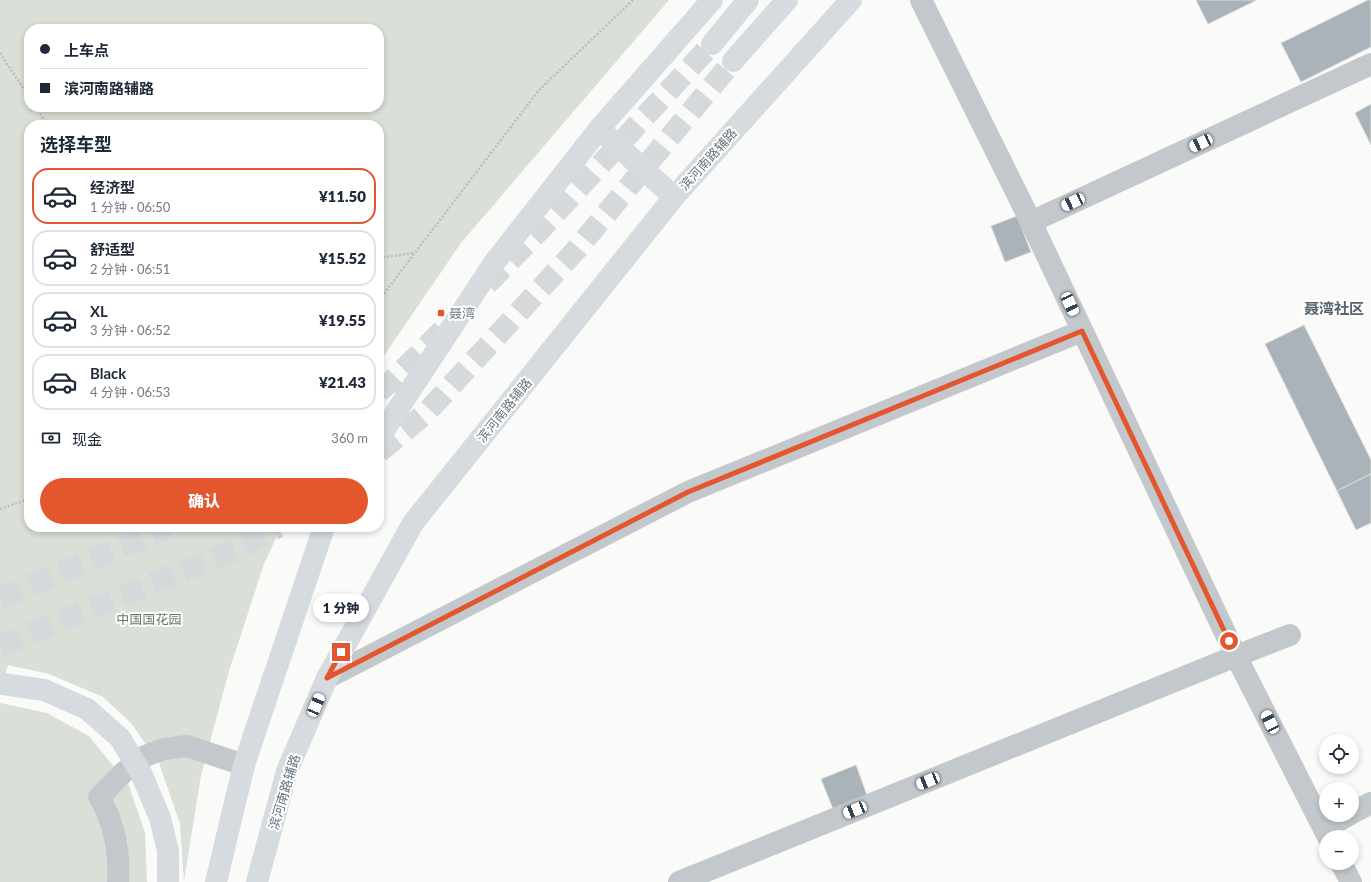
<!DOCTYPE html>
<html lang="zh">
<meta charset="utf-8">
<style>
body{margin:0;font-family:Lato,"Noto Sans SC",sans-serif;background:#f6f6f7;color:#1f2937;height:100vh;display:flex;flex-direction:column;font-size:15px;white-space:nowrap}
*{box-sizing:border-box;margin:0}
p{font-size:13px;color:#747a83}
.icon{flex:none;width:22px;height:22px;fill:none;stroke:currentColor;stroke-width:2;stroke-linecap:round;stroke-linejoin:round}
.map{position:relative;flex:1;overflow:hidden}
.side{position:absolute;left:24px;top:120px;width:360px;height:412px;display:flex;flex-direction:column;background:#fff;border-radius:16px;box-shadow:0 2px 6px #0003}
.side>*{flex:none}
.guide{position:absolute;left:24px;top:24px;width:360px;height:88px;border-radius:16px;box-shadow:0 2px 6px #0003;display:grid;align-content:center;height:88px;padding:0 16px;background:#fff}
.fabs{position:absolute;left:1319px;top:734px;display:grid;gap:8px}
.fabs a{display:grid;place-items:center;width:40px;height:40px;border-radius:50%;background:#fff;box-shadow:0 2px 6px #0003;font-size:20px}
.end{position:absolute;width:18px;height:18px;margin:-9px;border:5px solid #e4572e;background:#fff;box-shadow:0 0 0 2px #fff}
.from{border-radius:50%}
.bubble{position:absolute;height:28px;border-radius:14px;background:#fff;box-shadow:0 2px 6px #0003;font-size:13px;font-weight:800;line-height:28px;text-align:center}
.car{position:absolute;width:12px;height:24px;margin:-12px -6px;border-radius:5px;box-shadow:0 0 3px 1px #0007;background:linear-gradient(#fff 24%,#345 0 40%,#fff 0 76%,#345 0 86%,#fff 0)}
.guide b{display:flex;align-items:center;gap:14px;height:38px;font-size:15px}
.guide b+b{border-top:1px solid #e0e1e3}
.guide i{width:10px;height:10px;background:#1f2937}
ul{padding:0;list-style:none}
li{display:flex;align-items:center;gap:12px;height:56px;margin:0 8px 6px;padding:0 8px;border:2px solid #e0e1e3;border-radius:16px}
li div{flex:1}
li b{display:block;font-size:15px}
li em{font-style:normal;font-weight:800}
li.active{border-color:#e4572e}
li>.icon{width:36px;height:36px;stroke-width:1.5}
h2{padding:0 16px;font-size:18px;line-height:48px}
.pay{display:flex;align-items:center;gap:10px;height:44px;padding:0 16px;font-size:15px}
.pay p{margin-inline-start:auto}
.button{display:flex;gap:8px;margin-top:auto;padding:8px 16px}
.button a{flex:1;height:46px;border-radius:24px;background:#e4572e;color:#fff;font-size:16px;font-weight:800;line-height:46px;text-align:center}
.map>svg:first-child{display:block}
.green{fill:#dadfd7;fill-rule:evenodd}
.building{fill:#aab3b9;stroke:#dcdcda}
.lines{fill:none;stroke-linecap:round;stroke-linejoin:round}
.major-tunnel{stroke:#d5d9db;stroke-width:22;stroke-dasharray:22 11;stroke-linecap:butt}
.path{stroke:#bbbfc2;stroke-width:2.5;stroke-dasharray:2 2;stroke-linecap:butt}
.minor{stroke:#c3c8cc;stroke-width:22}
.major{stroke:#d6dbdf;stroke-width:22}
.route{stroke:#e4572e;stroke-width:5}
.poi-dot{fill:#e4572e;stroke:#fff;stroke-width:1.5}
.labels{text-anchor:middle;stroke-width:4;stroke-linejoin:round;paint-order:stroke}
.street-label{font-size:13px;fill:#657683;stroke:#fff}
.poi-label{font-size:13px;fill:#657683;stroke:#fff;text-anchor:start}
.park-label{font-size:13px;fill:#687a64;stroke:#fff}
.quarter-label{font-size:15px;font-weight:bold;fill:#57646e;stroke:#fff}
</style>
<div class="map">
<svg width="1371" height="882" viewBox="0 0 1371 882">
<rect width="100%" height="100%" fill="#fafaf8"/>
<g class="green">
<path d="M 0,0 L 669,0 L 461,243 L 379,363 L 379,125 L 29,125 L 29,527 L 281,527 L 264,564 L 229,671 L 201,775 L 184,881 L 180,824 L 159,763 L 131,723 L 103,697 L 49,674 L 8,665 L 0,695 ZM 29,29 L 379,29 L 379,107 L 29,107 Z"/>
<polygon points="0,703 47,713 89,736 129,786 145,833 147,882 0,882"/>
</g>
<g class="building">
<polygon points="1196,0 1257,0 1208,24"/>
<polygon points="1368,0 1371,0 1371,47 1301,82 1281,43"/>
<polygon points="1371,104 1371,145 1355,113"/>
<polygon points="1017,216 1031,252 1005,262 991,226"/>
<polygon points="1304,325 1371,460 1371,474 1337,491 1265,344"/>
<polygon points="1371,474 1371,523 1356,530 1337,491"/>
<polygon points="856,765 869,801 835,814 821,779"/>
</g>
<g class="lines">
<g class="major-tunnel">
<polyline points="487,284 539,231 712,44"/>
<polyline points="379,391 392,381 447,326"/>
<polyline points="379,452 426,413 577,249 733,61"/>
<polyline points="0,598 169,527"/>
<polyline points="0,646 239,548 278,527"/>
</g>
<g class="path">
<polyline points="0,53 29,97"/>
<polyline points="35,107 48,125"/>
<polyline points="379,258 414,253"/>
<polyline points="379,300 539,90 633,0"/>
<polyline points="0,509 29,499"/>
</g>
<g class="minor">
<polyline points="921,0 1031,222 1236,656 1328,837"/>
<polyline points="1031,222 1371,64"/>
<polyline points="327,678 688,492 1082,331"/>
<polyline points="1352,813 1371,803"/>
<polyline points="1324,829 1349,815"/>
<polyline points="1341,863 1351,882"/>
<path d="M 118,882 C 120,852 115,824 99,797 L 123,773 L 145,756 L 164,749 L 187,746 L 244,765"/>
<polyline points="679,882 1236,656 1290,635"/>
</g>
<g class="major">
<polyline points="712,44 748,0"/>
<polyline points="733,61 787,0"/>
<polyline points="599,129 674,197"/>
<polyline points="379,438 494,263 599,129 712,0"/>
<polyline points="3,684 44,690 87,709 120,738 141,773 160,818 168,851 168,882"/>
<polyline points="216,882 244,765 324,527"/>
<polyline points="257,882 287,771 327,678 413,523 674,197 851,0"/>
</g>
</g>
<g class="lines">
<polyline class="route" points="341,652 327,678 688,492 1082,331 1229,641"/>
</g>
<rect class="poi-dot" x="437" y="309" width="8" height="8" rx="2"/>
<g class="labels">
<g class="street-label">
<text transform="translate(708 159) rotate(-48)" y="5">滨河南路辅路</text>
<text transform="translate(504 410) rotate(-51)" y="5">滨河南路辅路</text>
<text transform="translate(284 792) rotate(-73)" y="5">滨河南路辅路</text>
</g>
<g class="poi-label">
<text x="449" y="318">聂湾</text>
</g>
<g class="park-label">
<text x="149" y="624">中国国花园</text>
</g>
<g class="quarter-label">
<text x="1334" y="314">聂湾社区</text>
</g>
</g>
</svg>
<div class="fabs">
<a><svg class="icon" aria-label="locate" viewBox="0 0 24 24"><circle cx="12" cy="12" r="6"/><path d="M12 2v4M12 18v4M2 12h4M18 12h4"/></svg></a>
<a>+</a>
<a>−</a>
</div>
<i class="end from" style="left:1229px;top:641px"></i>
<i class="end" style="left:341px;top:652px"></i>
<div class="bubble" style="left:313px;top:594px;width:56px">1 分钟</div>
<i class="car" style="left:1201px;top:143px;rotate:245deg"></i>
<i class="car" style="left:1073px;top:202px;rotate:245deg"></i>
<i class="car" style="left:1070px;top:304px;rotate:155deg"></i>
<i class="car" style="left:316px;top:705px;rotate:23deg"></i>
<i class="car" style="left:1270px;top:722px;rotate:333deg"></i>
<i class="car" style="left:928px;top:781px;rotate:248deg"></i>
<i class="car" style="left:855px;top:810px;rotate:248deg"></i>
<div class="guide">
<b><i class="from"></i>上车点</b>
<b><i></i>滨河南路辅路</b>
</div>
<section class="side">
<h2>选择车型</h2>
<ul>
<li class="active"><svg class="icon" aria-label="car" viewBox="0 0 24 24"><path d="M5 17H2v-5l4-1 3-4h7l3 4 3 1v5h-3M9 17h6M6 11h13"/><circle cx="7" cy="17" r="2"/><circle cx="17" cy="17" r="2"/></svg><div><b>经济型</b><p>1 分钟 · 06:50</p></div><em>¥11.50</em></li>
<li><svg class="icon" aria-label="car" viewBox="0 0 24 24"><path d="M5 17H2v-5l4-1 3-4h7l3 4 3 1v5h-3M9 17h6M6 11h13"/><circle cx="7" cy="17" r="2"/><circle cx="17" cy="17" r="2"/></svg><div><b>舒适型</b><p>2 分钟 · 06:51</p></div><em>¥15.52</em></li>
<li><svg class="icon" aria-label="car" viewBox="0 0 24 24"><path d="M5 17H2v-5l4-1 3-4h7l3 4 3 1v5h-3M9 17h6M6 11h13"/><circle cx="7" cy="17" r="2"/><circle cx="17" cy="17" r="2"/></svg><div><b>XL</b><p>3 分钟 · 06:52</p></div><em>¥19.55</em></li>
<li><svg class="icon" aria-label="car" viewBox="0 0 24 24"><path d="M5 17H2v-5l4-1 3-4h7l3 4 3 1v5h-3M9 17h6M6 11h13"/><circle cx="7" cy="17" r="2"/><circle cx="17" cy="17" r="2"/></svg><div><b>Black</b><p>4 分钟 · 06:53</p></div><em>¥21.43</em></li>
</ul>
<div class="pay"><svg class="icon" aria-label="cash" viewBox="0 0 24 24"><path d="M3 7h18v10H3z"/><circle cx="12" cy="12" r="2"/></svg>现金<p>360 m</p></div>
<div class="button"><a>确认</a></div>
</section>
</div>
